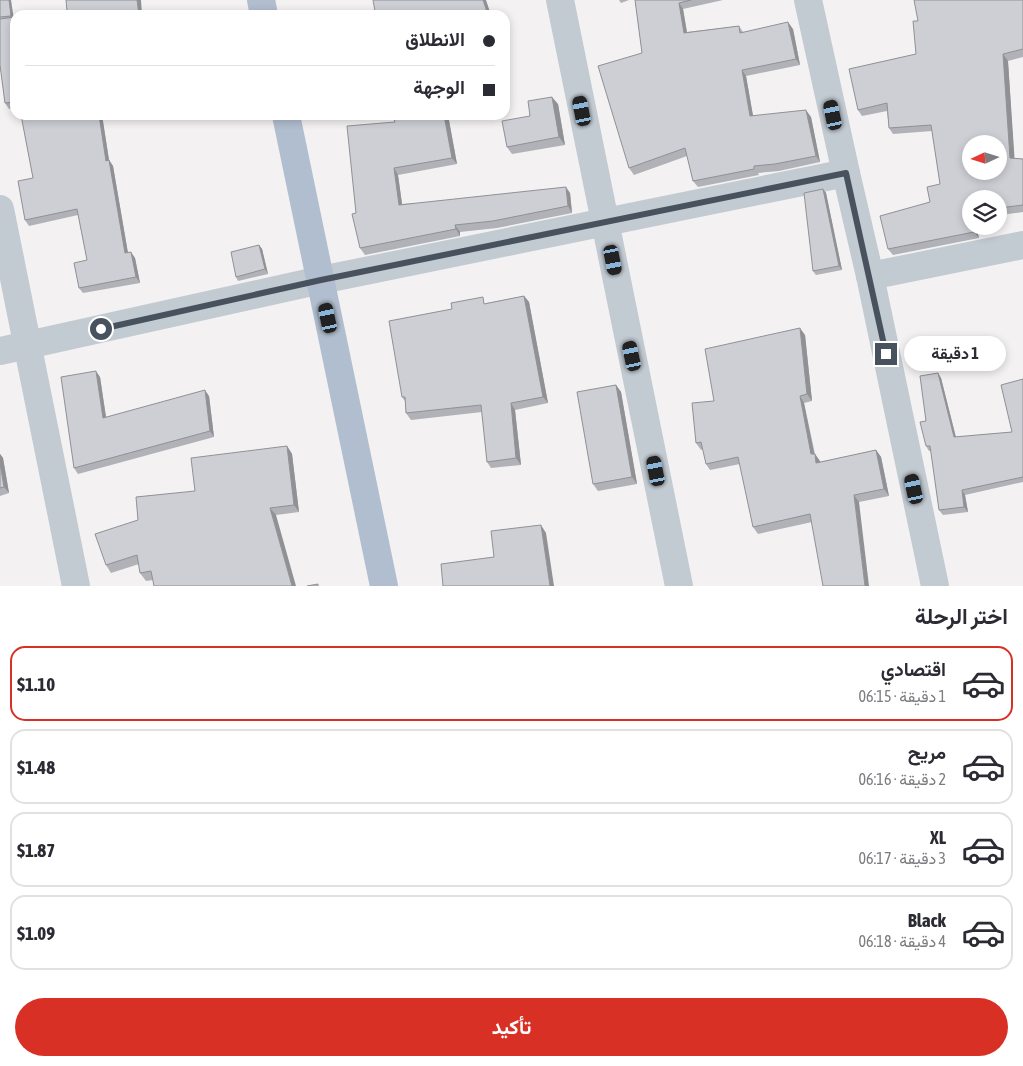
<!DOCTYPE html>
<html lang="ar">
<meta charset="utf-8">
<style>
body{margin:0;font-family:"Asap Condensed",Vazirmatn,sans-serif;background:#f2f2f3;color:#2b2b33;direction:rtl;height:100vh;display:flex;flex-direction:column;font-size:19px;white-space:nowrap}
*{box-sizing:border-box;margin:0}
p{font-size:16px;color:#7c7c81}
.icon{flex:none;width:28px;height:28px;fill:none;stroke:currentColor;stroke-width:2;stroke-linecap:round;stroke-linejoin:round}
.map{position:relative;height:586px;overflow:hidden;direction:ltr}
.sheet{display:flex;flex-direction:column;background:#fff;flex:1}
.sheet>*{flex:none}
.hud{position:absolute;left:10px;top:10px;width:500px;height:110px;border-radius:15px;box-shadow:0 2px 8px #0003;direction:rtl;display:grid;align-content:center;height:110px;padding:0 15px;background:#fff}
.needle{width:32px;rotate:266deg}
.controls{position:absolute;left:962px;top:135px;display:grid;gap:10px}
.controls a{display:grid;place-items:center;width:45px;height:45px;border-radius:50%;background:#fff;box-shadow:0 2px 8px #0003;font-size:25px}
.end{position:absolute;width:22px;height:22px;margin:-11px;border:6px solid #48525e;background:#fff;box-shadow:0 0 0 2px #fff}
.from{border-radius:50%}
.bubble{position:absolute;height:35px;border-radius:18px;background:#fff;box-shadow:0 2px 8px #0003;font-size:16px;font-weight:700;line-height:35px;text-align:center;direction:rtl}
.car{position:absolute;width:15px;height:30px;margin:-15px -8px;border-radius:6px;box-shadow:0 0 4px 1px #0007;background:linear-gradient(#222 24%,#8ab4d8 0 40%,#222 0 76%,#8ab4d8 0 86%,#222 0)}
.hud b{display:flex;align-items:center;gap:18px;height:48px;font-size:19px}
.hud b+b{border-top:1px solid #e1e1e2}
.hud i{width:12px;height:12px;background:#2b2b33}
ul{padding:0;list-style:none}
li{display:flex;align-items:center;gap:15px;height:75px;margin:0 10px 8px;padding:0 5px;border:2px solid #e1e1e2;border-radius:15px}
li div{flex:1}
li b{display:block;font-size:19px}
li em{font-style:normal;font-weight:700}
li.current{border-color:#d93025}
li>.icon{width:45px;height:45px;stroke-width:1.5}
h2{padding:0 15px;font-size:22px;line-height:60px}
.cta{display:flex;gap:10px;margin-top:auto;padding:10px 15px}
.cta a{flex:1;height:58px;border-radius:30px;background:#d93025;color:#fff;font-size:20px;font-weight:700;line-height:58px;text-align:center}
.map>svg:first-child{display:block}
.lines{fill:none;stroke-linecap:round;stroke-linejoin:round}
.minor{stroke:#c2cad2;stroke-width:28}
.primary{stroke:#b1becf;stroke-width:28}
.wall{fill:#b0b2b7}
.shaded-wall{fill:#909195}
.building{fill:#cdcfd5;stroke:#909195;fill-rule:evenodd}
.route{stroke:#48525e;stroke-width:6}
</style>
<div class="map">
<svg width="1023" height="586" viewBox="0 0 1023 586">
<rect width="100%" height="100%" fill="#f3f1f1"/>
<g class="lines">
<g class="minor">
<polyline points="560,0 679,586"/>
<polyline points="808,0 846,173 870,276 935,586"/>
<polyline points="0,209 76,586"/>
<polyline points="870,276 1023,245"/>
<polyline points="0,351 321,280 846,173"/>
</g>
<g class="primary">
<polyline points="261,0 264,15"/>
<polyline points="286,115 384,586"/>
</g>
</g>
<g class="wall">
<polygon points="0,0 13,17 15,17 15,108 9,109 5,103 0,65"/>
<polygon points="619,0 629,0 621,3"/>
<polygon points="635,0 723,0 683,9 687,32 739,26 743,32 793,29 800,65 746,76 753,115 811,117 820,162 779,171 758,173 759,175 698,187 693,181 687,156 634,175 629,168 642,53"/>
<polygon points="1023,0 1023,57 1008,61 1014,158 1023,159 1023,212 999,215 999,199 971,199 971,226 976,226 979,238 893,255 888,249 930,202 940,184 932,131 893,134 889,128 887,111 862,116 858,110 916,54 918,21"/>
<polygon points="558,104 565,145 512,154 507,147 530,116"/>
<polygon points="21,115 102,115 109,160 113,166 128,253 135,258 140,283 83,293 79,288 87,260 78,215 29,226 25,220 33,178"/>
<polygon points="448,115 457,164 398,175 402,204 570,193 572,213 497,228 460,232 460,236 365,255 360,248 356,213 395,122"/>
<polygon points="823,189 826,193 842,270 816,275 813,271"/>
<polygon points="259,245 262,249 268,274 238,281 236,277"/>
<polygon points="524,296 529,302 548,403 515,410 521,465 491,468 487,462 482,412 411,420 406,413 405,401 402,397 487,303"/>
<polygon points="805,335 812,401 804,403 815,454 820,462 876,450 881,457 889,496 859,502 812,522 758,534 753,527 740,464 710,470 706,464 703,449 701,450 696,443 714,401"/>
<polygon points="938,373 941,378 956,437 1012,432 1023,379 1023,482 965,495 968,512 943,515 939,510 931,451 929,451 926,446 926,421"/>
<polygon points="100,377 106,417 209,396 214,437 78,474 74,468"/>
<polygon points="616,385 621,392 637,484 598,491 593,484"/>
<polygon points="287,446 292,454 299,512 276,515 153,580 146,581 140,573 139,564 111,573 106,565 138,520 195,491"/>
<polygon points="0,454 3,458 9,493 0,496"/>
</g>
<g class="shaded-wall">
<polygon points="9,0 11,0 14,20 11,16"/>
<polygon points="137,0 141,0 142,15 139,15"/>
<polygon points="483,0 486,0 491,15 488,15"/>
<polygon points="679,3 683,9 688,39 684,33"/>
<polygon points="788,22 793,29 800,65 796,59"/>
<polygon points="1003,54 1008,61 1015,165 1010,158"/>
<polygon points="505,55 508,70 505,66"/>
<polygon points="742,70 746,76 754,122 750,116"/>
<polygon points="552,97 558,104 565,145 559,137"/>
<polygon points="806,110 811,117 820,162 816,156"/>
<polygon points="99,115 102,115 109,160 113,166 129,259 125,253 106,161"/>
<polygon points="444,115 448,115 457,164 452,158"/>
<polygon points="394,168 398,175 403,211 399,205"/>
<polygon points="566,187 570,193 572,213 568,206"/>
<polygon points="823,189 826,193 842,270 839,266"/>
<polygon points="455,225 460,232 460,236 456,229"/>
<polygon points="973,226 976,226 979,238 974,232"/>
<polygon points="259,245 262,249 268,274 265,269"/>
<polygon points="131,252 135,258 140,283 136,277"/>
<polygon points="524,296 529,302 548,403 543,397"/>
<polygon points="800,328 805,335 812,401 807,394"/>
<polygon points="96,371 100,377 107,424 103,418"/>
<polygon points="938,373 941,378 957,442 954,437"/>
<polygon points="616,385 621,392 637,484 632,477"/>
<polygon points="205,390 209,396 214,437 210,431"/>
<polygon points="800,396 804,403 815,458 815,454 820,461 821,469 811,454"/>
<polygon points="511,403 515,410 521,465 516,458"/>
<polygon points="287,446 292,454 299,512 294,505"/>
<polygon points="876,450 881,457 889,496 884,489"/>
<polygon points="0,454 3,458 9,493 4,487 0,463"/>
<polygon points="962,490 965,495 968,512 964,507"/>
<polygon points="854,495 859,502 869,586 865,586"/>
<polygon points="270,508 276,515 296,586 292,586"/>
<polygon points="541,525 546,533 554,586 550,586"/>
</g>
<g class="building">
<polygon points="0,0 9,0 11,16 0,17"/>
<polygon points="66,0 137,0 139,15 34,15 67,11"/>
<polygon points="373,0 483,0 488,15 354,15 375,11"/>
<polygon points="635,0 691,0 679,3 684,33 739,26 740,33 788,22 796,59 742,70 750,116 806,110 816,156 775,164 754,166 754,169 693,181 685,148 629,168 598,66 642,53"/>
<path d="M 914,0 L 1023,0 L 1023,49 L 1003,54 L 1010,158 L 1023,159 L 1023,205 L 999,208 L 999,199 L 971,199 L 971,211 L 970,211 L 971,218 L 971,226 L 973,226 L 974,232 L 888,249 L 880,216 L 930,202 L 927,187 L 940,184 L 931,125 L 889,128 L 887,103 L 858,110 L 849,69 L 916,54 L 913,21 L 918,21 ZM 971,144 L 999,144 L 999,171 L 971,171 Z"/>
<polygon points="15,17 15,102 5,103 0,65 0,19"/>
<polygon points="552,97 559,137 507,147 502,121 530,116 528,101"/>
<polygon points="21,115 99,115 106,161 109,160 125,253 131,252 136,277 79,288 74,263 87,260 77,209 25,220 18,181 33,178"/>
<polygon points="393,115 444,115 452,158 394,168 399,205 566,187 568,206 493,221 455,225 456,229 360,248 352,214 356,213 347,126 395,122"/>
<polygon points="823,189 839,266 813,271 804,193"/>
<polygon points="259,245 265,269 236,277 231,252"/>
<polygon points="524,296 543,397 511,403 516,458 487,462 481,405 406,413 405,397 402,397 389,321 452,309 451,303 483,297 484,304"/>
<polygon points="800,328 807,394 800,396 811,454 815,454 816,463 876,450 884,489 854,495 865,586 823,586 810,514 753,527 738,457 706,464 701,442 696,443 692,403 714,401 705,349"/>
<polygon points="96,371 103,418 205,390 210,431 74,468 61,377"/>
<polygon points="938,373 954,437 1012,432 1001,385 1023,379 1023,477 962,490 964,507 939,510 930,446 926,446 920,422 926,421 920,376"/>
<polygon points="616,385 632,477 593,484 577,392"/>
<polygon points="287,446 294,505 270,508 292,586 154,586 151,571 140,573 137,555 106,565 95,534 138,520 136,497 195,491 191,458"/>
<polygon points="0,463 4,487 0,488"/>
<polygon points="541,525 550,586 443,586 441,564 494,557 491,531"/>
<polygon points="318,584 318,586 307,586"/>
</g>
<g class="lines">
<polyline class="route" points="101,329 321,280 846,173 886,354"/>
</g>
</svg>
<div class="controls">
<a><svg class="needle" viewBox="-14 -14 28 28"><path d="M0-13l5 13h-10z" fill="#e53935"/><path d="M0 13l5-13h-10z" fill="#7c7c81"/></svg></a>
<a><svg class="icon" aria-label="layers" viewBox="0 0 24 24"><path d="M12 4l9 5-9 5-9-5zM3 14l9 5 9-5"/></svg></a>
</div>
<i class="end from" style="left:101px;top:329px"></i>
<i class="end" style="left:886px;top:354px"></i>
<div class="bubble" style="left:904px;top:336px;width:102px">1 دقيقة</div>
<i class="car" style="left:582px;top:111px;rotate:349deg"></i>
<i class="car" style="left:833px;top:115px;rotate:348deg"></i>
<i class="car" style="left:613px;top:260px;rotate:169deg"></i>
<i class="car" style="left:328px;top:318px;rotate:348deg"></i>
<i class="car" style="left:632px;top:356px;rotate:348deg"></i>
<i class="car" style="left:656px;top:471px;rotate:349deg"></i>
<i class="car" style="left:914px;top:489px;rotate:348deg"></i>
<div class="hud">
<b><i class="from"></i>الانطلاق</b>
<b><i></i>الوجهة</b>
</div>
</div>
<section class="sheet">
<h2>اختر الرحلة</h2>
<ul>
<li class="current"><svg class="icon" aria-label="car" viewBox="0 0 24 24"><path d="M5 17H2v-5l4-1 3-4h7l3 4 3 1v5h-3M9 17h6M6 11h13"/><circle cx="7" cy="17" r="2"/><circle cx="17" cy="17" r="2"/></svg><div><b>اقتصادي</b><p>1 دقيقة · 06:15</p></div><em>$1.10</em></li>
<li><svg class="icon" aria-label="car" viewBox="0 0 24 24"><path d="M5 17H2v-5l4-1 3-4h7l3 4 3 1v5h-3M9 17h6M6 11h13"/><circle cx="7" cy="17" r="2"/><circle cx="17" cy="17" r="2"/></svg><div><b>مريح</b><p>2 دقيقة · 06:16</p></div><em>$1.48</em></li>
<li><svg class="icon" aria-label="car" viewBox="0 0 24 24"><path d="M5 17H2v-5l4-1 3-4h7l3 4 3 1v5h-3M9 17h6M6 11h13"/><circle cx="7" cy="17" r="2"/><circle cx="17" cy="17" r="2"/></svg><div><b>XL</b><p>3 دقيقة · 06:17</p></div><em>$1.87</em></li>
<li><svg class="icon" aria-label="car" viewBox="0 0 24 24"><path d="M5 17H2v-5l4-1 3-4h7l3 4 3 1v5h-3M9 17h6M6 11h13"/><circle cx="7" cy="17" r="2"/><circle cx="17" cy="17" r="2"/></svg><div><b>Black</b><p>4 دقيقة · 06:18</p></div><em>$1.09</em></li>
</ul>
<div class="cta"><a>تأكيد</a></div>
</section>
